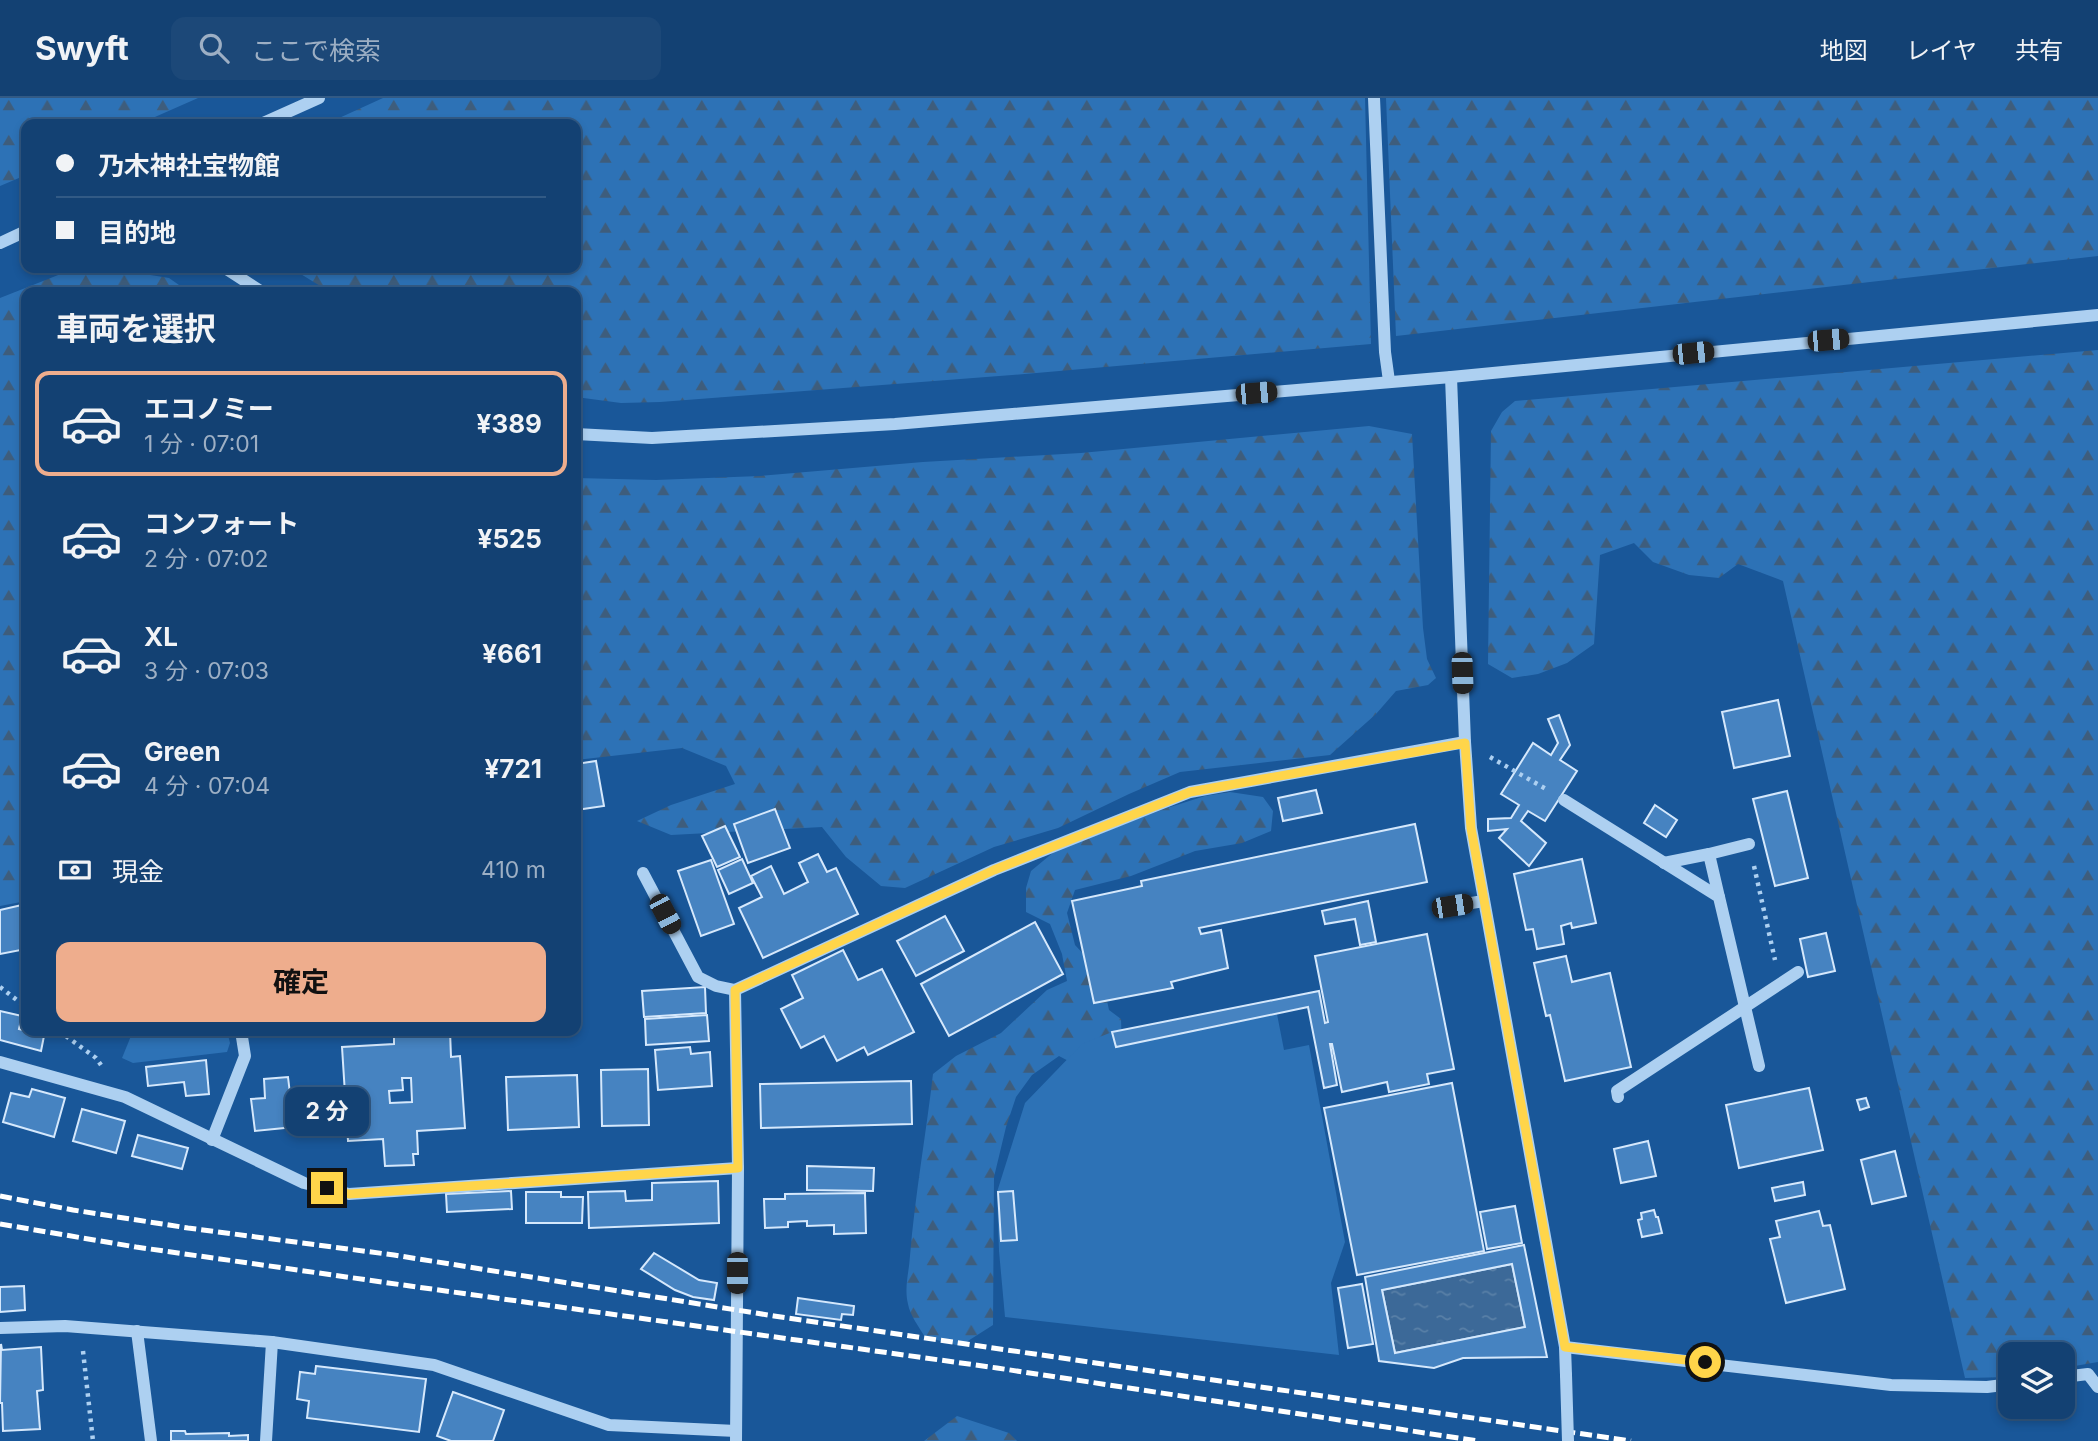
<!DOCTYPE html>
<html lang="ja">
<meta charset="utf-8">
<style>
body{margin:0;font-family:Inter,"Noto Sans JP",sans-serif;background:#1c4878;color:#f1f3f6;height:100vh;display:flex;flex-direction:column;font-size:26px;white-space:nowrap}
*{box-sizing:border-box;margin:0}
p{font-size:23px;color:#9dafc4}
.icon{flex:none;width:38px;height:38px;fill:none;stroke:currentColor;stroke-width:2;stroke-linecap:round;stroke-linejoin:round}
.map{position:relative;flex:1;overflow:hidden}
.drawer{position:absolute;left:21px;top:189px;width:560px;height:749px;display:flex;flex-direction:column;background:#134173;border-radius:14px;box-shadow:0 4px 10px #0003,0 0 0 2px #325a85}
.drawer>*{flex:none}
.banner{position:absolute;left:21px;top:21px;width:560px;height:154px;border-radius:14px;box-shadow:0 4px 10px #0003,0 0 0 2px #325a85;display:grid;align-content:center;height:154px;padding:0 35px;background:#134173}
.fabs{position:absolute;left:1998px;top:1244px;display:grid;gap:14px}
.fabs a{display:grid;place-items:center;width:77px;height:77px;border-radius:14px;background:#134173;box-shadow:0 4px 10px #0003,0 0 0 2px #325a85;font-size:35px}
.end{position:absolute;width:32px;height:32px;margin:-16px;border:9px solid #ffd54a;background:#111;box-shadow:0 0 0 4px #111}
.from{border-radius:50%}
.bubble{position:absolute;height:49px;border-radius:14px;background:#134173;box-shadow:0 4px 10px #0003,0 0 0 2px #325a85;font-size:23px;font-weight:700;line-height:49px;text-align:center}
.car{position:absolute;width:21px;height:42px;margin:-21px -10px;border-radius:9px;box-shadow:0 0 5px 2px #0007;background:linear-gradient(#222 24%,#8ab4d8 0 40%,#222 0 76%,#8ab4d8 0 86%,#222 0)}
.banner b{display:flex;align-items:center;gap:24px;height:66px;font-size:26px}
.banner b+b{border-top:2px solid #325a85}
.banner i{width:18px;height:18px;background:#f1f3f6}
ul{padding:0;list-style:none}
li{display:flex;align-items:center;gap:21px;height:105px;margin:0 14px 10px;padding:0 21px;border:4px solid transparent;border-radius:14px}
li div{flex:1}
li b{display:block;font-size:26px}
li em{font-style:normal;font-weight:700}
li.active{border-color:#eead8d}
li>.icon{width:63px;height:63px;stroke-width:1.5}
h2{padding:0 35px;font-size:32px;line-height:84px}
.pay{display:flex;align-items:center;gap:18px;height:77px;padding:0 35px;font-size:26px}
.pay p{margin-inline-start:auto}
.button{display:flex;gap:14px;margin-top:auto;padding:14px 35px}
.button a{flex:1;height:80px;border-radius:14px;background:#eead8d;color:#111;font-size:28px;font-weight:700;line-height:80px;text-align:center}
header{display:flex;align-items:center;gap:42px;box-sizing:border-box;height:98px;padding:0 35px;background:#134173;border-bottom:2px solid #325a85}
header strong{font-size:33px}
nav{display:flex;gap:38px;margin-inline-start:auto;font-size:24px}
.search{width:490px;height:63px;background:#1c4878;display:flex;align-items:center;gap:18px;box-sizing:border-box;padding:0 24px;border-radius:14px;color:#9dafc4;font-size:26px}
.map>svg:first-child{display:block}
.forest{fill:url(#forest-firs)}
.pitch{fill:#2d72b6}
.water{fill:url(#water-ripples);stroke:#a0cbf3;stroke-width:2}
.building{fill:#4683c1;stroke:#d5e8fc;stroke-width:2;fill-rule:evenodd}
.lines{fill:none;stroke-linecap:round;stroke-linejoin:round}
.path{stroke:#add0f1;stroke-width:4.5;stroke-dasharray:3.5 5;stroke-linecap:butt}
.minor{stroke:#add0f1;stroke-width:12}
.rail{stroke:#fff;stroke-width:5;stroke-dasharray:12 5;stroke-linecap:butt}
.minor-bridge{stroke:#add0f1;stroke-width:12}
.route{stroke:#ffd54a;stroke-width:9}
</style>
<header>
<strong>Swyft</strong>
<div class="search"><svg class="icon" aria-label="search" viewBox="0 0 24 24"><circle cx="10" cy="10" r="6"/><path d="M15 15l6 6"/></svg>ここで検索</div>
<nav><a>地図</a><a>レイヤ</a><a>共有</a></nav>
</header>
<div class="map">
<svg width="2098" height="1343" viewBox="0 0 2098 1343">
<defs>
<pattern id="forest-firs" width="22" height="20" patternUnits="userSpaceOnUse" patternTransform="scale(1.75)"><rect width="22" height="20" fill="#2d72b6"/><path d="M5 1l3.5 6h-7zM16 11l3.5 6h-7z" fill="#3e5d7c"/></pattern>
<pattern id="water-ripples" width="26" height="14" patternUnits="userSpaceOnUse" patternTransform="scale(1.75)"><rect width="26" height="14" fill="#3c6998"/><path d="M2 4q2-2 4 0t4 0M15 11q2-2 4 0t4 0" fill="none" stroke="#5980a7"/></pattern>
</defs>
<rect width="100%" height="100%" fill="#195799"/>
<g class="forest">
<polygon points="0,0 198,0 139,26 26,26 26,77 0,88"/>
<polygon points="383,0 1365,0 1371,246 1012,277 660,304 621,305 576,299 576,194 330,194 291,170 576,170 576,26 326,26"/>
<polygon points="1386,0 2098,0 2098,158 1396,238"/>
<polygon points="76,170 107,170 169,180 189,194 26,194 26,803 0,808 0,200"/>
<polygon points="2098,252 2098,1264 2063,1270 2063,1256 2011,1256 2011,1279 1965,1280 1783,483 1738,466 1719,480 1689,477 1653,464 1634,445 1600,457 1594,546 1567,565 1538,576 1512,580 1488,566 1491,333 1502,314 1515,303"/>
<polygon points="1369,328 1412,336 1423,530 1427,561 1436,580 1428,587 1396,593 1376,616 1330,657 1180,674 1129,696 1058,730 994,749 905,790 881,788 846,759 822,729 671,737 637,723 671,707 735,686 726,668 682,650 576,662 576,380 656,382 760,378 923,364 1081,355"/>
<path d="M 1230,694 L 1263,699 L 1273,713 L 1271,733 L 1242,745 L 1195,753 L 1131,778 L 1075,792 L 1067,815 L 1075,847 L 1101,875 L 1109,912 L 1121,921 L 1122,953 L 1078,968 L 1059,958 L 1032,977 L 1016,999 L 1006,1029 L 994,1079 L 993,1227 L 960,1248 L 925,1239 C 919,1229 910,1217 908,1206 C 904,1189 909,1175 910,1158 C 915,1097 926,1037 933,976 L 956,958 L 1001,935 L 1047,892 L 1067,883 L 1062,856 L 1050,826 L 1026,814 L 1026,790 L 1031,773 L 1055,753 L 1164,711 L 1205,698 Z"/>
<polygon points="957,1318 1009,1335 1017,1343 924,1343"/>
</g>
<g class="pitch">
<polygon points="1277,916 1284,952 1309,947 1345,1144 1331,1185 1339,1257 1005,1219 999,1153 997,1094 1025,1005 1082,946 1112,934 1116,949"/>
<polygon points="133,933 227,933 230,945 227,954 133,965 122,960"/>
</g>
<polygon class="water" points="1512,1166 1525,1229 1395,1255 1382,1192"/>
<g class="building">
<polygon points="1778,602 1790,658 1734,670 1722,614"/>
<polygon points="1559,617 1570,647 1560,662 1577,673 1545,723 1528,713 1521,723 1546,745 1529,768 1499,740 1507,731 1488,733 1488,721 1511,720 1519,707 1501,696 1533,645 1551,657 1558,645 1548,621"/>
<polygon points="596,663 604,708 576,712 576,666"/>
<polygon points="1316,692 1322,715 1283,723 1278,700"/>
<polygon points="1787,693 1808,780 1775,788 1753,701"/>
<polygon points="1655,707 1677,722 1666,739 1644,725"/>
<polygon points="775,711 790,750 748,765 734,726"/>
<polygon points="1415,726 1427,784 1199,830 1201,836 1221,832 1228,870 1171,884 1173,890 1094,905 1072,803 1142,788 1141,783"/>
<polygon points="725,728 740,759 717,769 702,738"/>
<polygon points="818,756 827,774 836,770 858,816 763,860 739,810 762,799 751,778 771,768 784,796 808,784 799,765"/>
<polygon points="742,761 753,785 729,796 718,772"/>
<polygon points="1582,761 1596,825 1572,830 1571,825 1561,828 1564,846 1537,851 1533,831 1526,832 1514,776"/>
<polygon points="711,762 734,826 701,838 678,773"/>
<polygon points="1368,803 1376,844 1360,847 1355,821 1325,826 1322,813"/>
<polygon points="26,806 26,851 0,856 0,812"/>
<polygon points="945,818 964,853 916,878 897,843"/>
<polygon points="1035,824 1063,876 949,938 921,886"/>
<polygon points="1826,835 1835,873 1808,879 1800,841"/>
<polygon points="1427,836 1454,971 1427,976 1429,986 1389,994 1387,984 1342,994 1332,946 1330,946 1337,987 1324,990 1308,909 1116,949 1112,934 1319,893 1325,925 1328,924 1315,858"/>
<polygon points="843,852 858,882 882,871 914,934 868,957 864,949 837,963 824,938 801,950 781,911 803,900 792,877"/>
<polygon points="1566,858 1572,884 1610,875 1631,969 1565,983 1550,917 1546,918 1534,865"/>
<polygon points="705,889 706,915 644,919 642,893"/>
<polygon points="0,913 22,918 19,931 44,938 41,953 0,942"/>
<polygon points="707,917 709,943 646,947 645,921"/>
<path d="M 450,933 L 451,959 L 460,958 L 465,1030 L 417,1033 L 418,1056 L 413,1056 L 414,1067 L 385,1068 L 383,1041 L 348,1043 L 342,949 L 394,946 L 394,934 ZM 402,980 L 411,980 L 412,1004 L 390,1005 L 389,993 L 403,992 Z"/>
<polygon points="690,949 691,956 710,954 712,988 658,992 655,952"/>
<polygon points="206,962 209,996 186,998 184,984 148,988 146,969"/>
<polygon points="648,971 649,1027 602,1028 601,972"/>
<polygon points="577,977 579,1029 508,1032 506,979"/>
<polygon points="288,979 294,1029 255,1033 251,1001 265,1000 264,981"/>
<polygon points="911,983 912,1026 761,1030 760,986"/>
<polygon points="1452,985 1484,1153 1357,1177 1324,1010"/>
<polygon points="1809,990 1823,1052 1739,1070 1726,1007"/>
<polygon points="32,991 65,1000 54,1039 3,1024 11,995 29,999"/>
<polygon points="1866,1000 1869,1009 1860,1012 1857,1002"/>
<polygon points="82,1011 125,1023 116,1055 73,1043"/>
<polygon points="138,1037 188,1050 182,1071 132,1058"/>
<polygon points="1648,1043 1656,1078 1621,1085 1614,1051"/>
<polygon points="1895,1053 1906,1098 1872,1106 1861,1062"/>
<polygon points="807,1068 874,1070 873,1093 807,1092"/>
<polygon points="718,1083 719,1125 589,1130 588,1094 625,1093 626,1103 652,1102 652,1085"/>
<polygon points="1803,1084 1805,1097 1775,1103 1772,1090"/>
<polygon points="511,1093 512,1111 447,1114 446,1096"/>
<polygon points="1013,1093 1017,1142 1001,1143 998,1094"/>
<polygon points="526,1094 561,1094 561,1099 583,1099 582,1125 526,1125"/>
<polygon points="865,1095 866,1135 834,1136 834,1127 807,1128 807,1123 788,1124 788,1129 765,1130 764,1101 785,1101 785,1096"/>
<polygon points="1515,1108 1522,1145 1487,1151 1480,1114"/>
<polygon points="1654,1112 1656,1119 1658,1119 1662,1135 1642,1139 1638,1122 1642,1121 1641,1115"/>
<polygon points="1819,1113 1823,1128 1830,1127 1845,1191 1786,1205 1770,1141 1780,1139 1776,1123"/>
<path d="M 1524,1147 L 1547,1259 L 1463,1260 L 1434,1270 L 1379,1263 L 1365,1179 ZM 1512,1166 L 1525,1229 L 1395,1255 L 1382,1192 Z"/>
<polygon points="654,1155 699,1182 717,1185 714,1202 693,1199 675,1192 641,1171"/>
<polygon points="1362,1186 1373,1246 1348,1250 1338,1190"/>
<polygon points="24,1188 25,1212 0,1214 0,1189"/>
<polygon points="798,1200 854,1208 853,1217 842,1216 841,1222 796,1216"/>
<polygon points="1,1246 2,1252 41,1249 43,1292 37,1293 40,1331 3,1333 2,1305 0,1305"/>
<polygon points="316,1268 426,1281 419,1334 307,1320 309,1303 297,1301 300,1274 315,1276"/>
<polygon points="453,1294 504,1312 493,1343 451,1343 437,1338"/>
<polygon points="171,1333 185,1333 186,1336 229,1335 229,1338 248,1337 248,1343 171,1343"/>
</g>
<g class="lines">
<g class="path">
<polyline points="1490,659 1546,691"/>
<polyline points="1754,768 1775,862"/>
<polyline points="0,889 26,909"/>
<polyline points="59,933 96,960 101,967"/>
<polyline points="83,1253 93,1343"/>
</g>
<g class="minor">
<polyline points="1374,0 1385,254 1389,283"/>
<polyline points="261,26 319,0"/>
<polyline points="0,145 26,133"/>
<polyline points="225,170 262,194"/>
<polyline points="1451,279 1465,644 1471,730 1565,1249 1566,1277"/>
<polyline points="576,336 652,340 895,326 1451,279 2098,217"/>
<polyline points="1564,702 1719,799 1759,968"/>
<polyline points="1709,756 1749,746"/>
<polyline points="1664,765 1709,756 1719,799"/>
<polyline points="643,775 698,879 716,888 735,892"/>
<polyline points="1452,808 1484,803"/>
<polyline points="0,964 125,999 304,1085 349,1096 738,1070"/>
<polyline points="1618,999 1617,993 1798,874"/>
<polyline points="212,1042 245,958 241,933"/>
<polyline points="0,1230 65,1228 272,1244 434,1267 609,1327 736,1333"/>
<polyline points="137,1233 151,1343"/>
<polyline points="1565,1249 1891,1287 1987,1289 2011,1286"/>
<polyline points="2063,1279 2088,1276 2098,1289"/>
<polyline points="266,1343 272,1244"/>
<polyline points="736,1343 738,1070 735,892 994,772 1190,694 1465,644"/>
</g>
<g class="rail">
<polyline points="0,1098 73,1112 188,1130 394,1157 774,1218 1631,1343"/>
<polyline points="0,1126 136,1149 410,1188 997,1270 1478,1343"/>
</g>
<polyline class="minor-bridge" points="1566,1277 1568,1343"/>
</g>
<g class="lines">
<polyline class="route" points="327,1090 349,1096 738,1070 735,892 994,772 1190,694 1465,645 1471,730 1565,1249 1705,1264"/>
</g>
</svg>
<div class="fabs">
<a><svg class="icon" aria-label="layers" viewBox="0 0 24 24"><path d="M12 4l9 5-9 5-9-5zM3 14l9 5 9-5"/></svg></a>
</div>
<i class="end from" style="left:1705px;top:1264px"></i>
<i class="end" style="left:327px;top:1090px"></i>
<div class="bubble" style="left:285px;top:989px;width:84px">2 分</div>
<i class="car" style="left:1828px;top:242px;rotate:85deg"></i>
<i class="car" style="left:1693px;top:255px;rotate:84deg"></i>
<i class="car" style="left:1256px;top:295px;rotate:85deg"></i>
<i class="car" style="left:1462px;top:575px;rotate:178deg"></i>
<i class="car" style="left:1452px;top:808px;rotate:81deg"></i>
<i class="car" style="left:665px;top:816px;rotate:152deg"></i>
<i class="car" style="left:737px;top:1175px;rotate:180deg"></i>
<div class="banner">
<b><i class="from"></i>乃木神社宝物館</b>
<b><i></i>目的地</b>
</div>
<section class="drawer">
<h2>車両を選択</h2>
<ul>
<li class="active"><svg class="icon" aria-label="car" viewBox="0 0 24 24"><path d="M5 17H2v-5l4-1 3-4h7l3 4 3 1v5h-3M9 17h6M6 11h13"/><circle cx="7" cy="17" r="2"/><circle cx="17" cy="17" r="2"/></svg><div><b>エコノミー</b><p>1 分 · 07:01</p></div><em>¥389</em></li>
<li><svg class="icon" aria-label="car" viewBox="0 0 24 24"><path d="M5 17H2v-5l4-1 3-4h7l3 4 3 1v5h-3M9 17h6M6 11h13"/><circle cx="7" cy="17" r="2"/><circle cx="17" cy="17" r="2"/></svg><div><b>コンフォート</b><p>2 分 · 07:02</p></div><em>¥525</em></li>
<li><svg class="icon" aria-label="car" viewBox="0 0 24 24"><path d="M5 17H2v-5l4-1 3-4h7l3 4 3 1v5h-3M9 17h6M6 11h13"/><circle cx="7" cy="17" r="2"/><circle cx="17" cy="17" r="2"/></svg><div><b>XL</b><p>3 分 · 07:03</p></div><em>¥661</em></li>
<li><svg class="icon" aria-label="car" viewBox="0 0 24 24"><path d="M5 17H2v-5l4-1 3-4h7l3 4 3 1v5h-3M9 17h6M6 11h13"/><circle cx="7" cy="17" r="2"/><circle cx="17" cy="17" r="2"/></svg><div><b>Green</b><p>4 分 · 07:04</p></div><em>¥721</em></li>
</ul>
<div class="pay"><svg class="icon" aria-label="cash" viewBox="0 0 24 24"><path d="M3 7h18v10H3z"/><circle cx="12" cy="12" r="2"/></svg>現金<p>410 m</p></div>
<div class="button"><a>確定</a></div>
</section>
</div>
